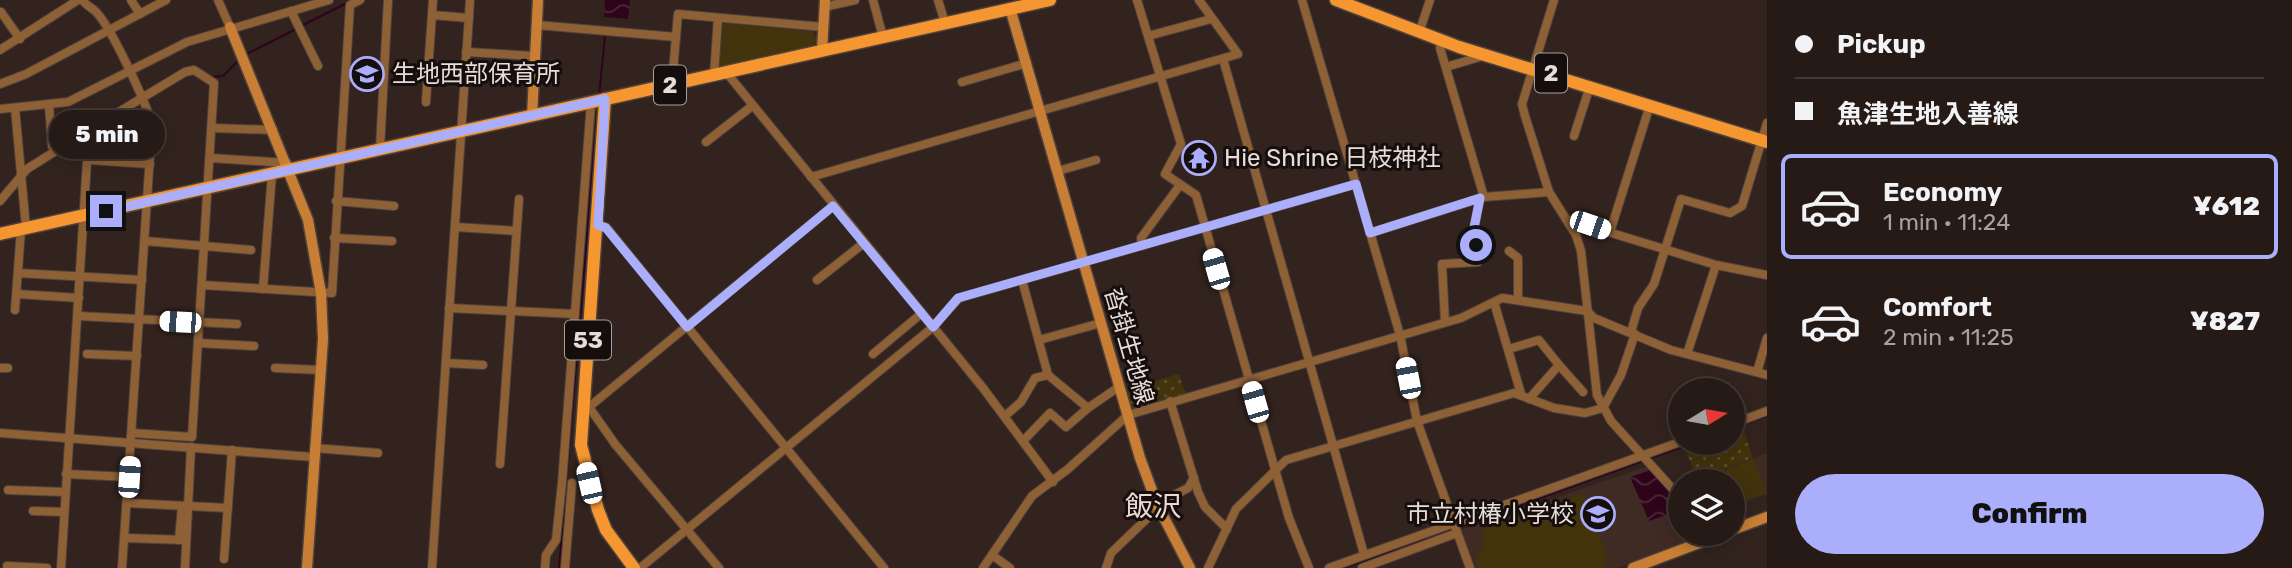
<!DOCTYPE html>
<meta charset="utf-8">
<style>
body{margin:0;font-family:Rubik,"Noto Sans JP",sans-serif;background:#322723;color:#f1f3f6;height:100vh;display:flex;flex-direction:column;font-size:26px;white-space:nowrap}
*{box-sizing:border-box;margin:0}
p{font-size:23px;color:#a4a1a1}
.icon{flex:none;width:38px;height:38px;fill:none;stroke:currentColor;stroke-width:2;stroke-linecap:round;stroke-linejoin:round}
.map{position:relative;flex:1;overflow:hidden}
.sheet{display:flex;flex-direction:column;background:#261a16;width:525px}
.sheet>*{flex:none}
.banner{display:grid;align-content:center;height:154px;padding:0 28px;background:#261a16}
.needle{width:46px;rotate:79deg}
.controls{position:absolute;left:1668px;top:378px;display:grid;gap:14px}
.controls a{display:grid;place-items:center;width:77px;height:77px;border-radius:50%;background:#261a16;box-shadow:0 4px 18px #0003,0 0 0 2px #423835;font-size:35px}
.end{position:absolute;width:32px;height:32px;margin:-16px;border:9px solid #abaffb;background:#111;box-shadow:0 0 0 4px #111}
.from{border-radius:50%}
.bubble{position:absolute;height:49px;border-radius:24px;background:#261a16;box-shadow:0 4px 18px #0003,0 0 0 2px #423835;font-size:23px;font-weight:800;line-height:49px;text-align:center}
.car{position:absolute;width:21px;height:42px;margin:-21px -10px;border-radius:9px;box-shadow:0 0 5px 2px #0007;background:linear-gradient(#fff 24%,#345 0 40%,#fff 0 76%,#345 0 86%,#fff 0)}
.banner b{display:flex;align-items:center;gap:24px;height:66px;font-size:26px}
.banner b+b{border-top:2px solid #423835}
.banner i{width:18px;height:18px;background:#f1f3f6}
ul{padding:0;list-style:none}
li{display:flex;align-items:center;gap:21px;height:105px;margin:0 14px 10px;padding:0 14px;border:4px solid transparent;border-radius:10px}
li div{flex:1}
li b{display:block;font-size:26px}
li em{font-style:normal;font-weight:800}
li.active{border-color:#abaffb}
li>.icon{width:63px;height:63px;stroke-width:1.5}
.button{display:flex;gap:14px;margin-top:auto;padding:14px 28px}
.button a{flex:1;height:80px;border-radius:42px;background:#abaffb;color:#111;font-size:28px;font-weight:800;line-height:80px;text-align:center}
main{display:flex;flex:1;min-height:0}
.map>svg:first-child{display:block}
.built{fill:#402b24}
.park{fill:#43330c}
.garden{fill:url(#garden-dots)}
.water{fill:url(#water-waves)}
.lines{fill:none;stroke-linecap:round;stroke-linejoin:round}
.stream{stroke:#2f041b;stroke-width:2}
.street-casing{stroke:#4f413c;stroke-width:10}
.secondary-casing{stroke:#4f413c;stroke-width:13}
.primary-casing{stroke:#4f413c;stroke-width:15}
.street{stroke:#8e6036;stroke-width:8}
.secondary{stroke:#c87f35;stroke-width:10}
.primary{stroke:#f59630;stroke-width:12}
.route{stroke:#abaffb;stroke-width:9}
.labels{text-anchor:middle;stroke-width:6;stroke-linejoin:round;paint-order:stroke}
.shield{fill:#150e0c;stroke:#a79e9b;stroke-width:2}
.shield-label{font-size:23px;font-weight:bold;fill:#e6dcd8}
.poi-label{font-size:24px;fill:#e6dcd8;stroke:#150e0c;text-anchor:start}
.street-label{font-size:24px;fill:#e6dcd8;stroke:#150e0c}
.quarter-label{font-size:28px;fill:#edd8d1;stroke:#150e0c}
</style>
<main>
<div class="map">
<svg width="1767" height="568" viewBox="0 0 1767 568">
<defs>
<pattern id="garden-dots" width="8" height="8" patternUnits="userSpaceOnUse" patternTransform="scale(1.75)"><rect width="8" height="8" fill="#43330c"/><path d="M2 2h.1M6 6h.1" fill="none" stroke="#5e502f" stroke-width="1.8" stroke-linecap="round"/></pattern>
<pattern id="water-waves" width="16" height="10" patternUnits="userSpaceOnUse" patternTransform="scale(1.75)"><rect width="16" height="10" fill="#2f041b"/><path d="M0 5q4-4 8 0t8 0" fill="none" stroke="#4d283b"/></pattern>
</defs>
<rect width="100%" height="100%" fill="#32231e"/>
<g class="built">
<polygon points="1767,453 1767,494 1738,505 1732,481 1729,481 1725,469"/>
<polygon points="1648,466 1680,502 1680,534 1707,534 1617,568 1475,568 1461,530"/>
</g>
<g class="park">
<polygon points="720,23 812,31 818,39 813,48 717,70"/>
<polygon points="1753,459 1767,493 1738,503 1726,470"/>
<polygon points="1583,493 1608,558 1602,568 1478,568 1475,560 1485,542 1480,531"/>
</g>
<g class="garden">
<polygon points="1179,374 1186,394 1130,411 1125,390"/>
<polygon points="1744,431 1753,458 1725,469 1729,481 1692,481 1697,479 1686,451 1709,443 1732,443 1733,435"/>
</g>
<g class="water">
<polygon points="605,0 630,0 628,19 604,17"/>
<polygon points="1651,470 1677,498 1679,505 1668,509 1669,514 1649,521 1630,477"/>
</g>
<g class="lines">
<g class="stream">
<polyline points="301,26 349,2"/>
<polyline points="245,55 296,29"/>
<polyline points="212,77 223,76 238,61"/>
<polyline points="599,96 605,36"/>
<polyline points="1732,428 1767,416"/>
<polyline points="1648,459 1693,443"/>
<polyline points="1457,528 1643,461"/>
<polyline points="559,568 598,105"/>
<polyline points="1344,568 1452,529"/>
</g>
<g class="street-casing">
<g id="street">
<path d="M 82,0 C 86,5 90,7 94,10 C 109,22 148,106 152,126 L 122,568"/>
<polyline points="131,0 140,14"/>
<polyline points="218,0 230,27"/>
<polyline points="433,0 428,71 465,73"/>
<polyline points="873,0 883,37"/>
<polyline points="938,0 945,23"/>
<polyline points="1137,0 1181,144 1165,174 1196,195 1289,518 1309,568"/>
<polyline points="1302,0 1400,335 1417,421 1470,568"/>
<polyline points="1554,0 1522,104 1525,116 1549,192 1576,235 1581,251 1597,395 1611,421 1680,497"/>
<polyline points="824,7 855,0"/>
<polyline points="291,11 318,66"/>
<polyline points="1,12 20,39"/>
<polyline points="432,15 469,18"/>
<polyline points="537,25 676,37"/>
<polyline points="1419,33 1430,0"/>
<polyline points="1148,36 1211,19"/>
<polyline points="1442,41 1440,48 1484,197"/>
<polyline points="0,50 78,0"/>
<polyline points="466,52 535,56"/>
<polyline points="1223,59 1364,554"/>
<polyline points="1446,67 1483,56"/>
<polyline points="726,72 983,388 1053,482"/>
<polyline points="714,75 718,18"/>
<polyline points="962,82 1027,63"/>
<polyline points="0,84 26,74 166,0"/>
<polyline points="675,84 673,71 678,14 823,27"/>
<polyline points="426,102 428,71"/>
<polyline points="49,105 52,146"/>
<polyline points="15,108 26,228"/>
<polyline points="0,109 68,102 187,42 329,0"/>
<polyline points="213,128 273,130"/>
<polyline points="89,130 185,72 194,70 214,83 192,437 132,433"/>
<polyline points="1574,136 1590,86"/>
<polyline points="706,142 752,106"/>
<polyline points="380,148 388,0"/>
<polyline points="211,158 287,163"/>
<polyline points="89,160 150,164"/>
<polyline points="1058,171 1096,160"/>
<polyline points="811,177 1238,54 1199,0"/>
<polyline points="0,201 27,169 89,130 61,568"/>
<polyline points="336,201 394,206"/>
<polyline points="1566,219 1716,265 1767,275"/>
<polyline points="598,225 606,227 884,568"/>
<polyline points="455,227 516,231"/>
<polyline points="1610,232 1650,105"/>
<polyline points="1370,233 1484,197 1549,192"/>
<polyline points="334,238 392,241"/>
<polyline points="145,241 251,250"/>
<polyline points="1142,246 1141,238 1180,185"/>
<polyline points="1509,251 1518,258 1518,300"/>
<polyline points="18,273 142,280"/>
<polyline points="817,280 864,243"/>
<polyline points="1022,280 1048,375 1088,408 1120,386"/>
<polyline points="202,285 332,293 350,5 360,0"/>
<polyline points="263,289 272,174"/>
<polyline points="17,294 79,298"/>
<polyline points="1494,302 1521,394"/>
<polyline points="449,308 575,314"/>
<polyline points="15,310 21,229"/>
<polyline points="78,316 237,324"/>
<polyline points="1445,322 1442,264 1478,262 1474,228 1480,198"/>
<polyline points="1631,332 1638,308 1654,284 1681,199 1730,213 1742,206 1767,123"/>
<polyline points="1039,340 1101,323"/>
<polyline points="198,343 254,346"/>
<polyline points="1509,349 1539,340 1559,365 1529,399"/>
<polyline points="87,354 137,356"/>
<polyline points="873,354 922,313"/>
<polyline points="1687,354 1716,265"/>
<polyline points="446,363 483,365"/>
<polyline points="1559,365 1583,392"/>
<polyline points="0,368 8,368"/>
<polyline points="275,368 320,370"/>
<polyline points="1757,372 1767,338"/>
<polyline points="1170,401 1198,492 1205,507 1227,529"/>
<polyline points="589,407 615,444 719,568"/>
<polyline points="582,408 589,407 833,206"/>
<polyline points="1005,416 1021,402 1035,378 1048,375"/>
<polyline points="1732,424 1767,411"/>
<polyline points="0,433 313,457"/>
<polyline points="1024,440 1050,413 1066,427 1088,408"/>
<polyline points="314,448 378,453"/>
<polyline points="500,464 519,199"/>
<polyline points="66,474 129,477"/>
<polyline points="8,490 65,492"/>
<polyline points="127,503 228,508"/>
<polyline points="1157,504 1188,488 1194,478"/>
<polyline points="33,511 64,512"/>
<polyline points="125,538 186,540"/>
<polyline points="179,540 182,506"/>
<polyline points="992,555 1010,568"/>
<polyline points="224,559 232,450"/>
<polyline points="7,566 47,568"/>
<polyline points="185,568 191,447"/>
<polyline points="432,568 470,0"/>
<polyline points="545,568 546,555 556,540 562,483 591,103"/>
<polyline points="565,568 572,483"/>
<polyline points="640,568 933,327 959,298 1356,184"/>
<polyline points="983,568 1032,496 1068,469 1128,415 1461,318 1502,298 1587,311 1594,318 1671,350 1767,375"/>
<polyline points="1106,568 1111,553 1159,507"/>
<polyline points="1208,568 1236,509 1286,460 1514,393 1554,408 1585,413 1603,408 1621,375 1635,334"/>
<polyline points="1329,568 1680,442"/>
<polyline points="1362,568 1457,533"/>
</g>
</g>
<g class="secondary-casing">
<g id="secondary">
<polyline points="1010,8 1140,458 1157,504 1190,568"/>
<polyline points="230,27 308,220 321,293 323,339 307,568"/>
<polyline points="822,50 825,0"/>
<polyline points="532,116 538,0"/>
<polyline points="1732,530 1767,517"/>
<polyline points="1633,568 1723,534"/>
</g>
</g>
<g class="primary-casing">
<g id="primary">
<polyline points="1336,0 1459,47 1767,142"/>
<polyline points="605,99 581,445 598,510 606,530 634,568"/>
<polyline points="0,234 1050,0"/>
</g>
</g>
<use href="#street" class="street"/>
<use href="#secondary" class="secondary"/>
<use href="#primary" class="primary"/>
</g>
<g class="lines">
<polyline class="route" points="106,211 605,99 598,225 606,228 687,327 833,206 933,327 958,298 1356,184 1370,233 1480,198 1474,228 1476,245"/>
</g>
<defs>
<g id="school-ring" transform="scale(1.75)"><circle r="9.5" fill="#150e0c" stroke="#abaffb" stroke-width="1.5"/><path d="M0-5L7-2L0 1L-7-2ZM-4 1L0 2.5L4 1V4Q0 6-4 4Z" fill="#abaffb"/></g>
<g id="temple-ring" transform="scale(1.75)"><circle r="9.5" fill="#150e0c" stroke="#abaffb" stroke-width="1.5"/><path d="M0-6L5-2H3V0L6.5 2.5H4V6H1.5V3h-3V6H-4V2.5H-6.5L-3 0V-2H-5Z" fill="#abaffb"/></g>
</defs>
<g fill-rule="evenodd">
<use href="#school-ring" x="367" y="74"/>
<use href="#temple-ring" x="1199" y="158"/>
<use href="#school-ring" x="1598" y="514"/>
</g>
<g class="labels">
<g class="shield">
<rect x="1535" y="53.5" width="32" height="39" rx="5"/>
<rect x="654" y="65.5" width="32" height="39" rx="5"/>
<rect x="565" y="320.5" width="46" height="39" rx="5"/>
</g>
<g class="shield-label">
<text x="1551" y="81">2</text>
<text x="670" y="93">2</text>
<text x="588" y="348">53</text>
</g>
<g class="poi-label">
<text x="392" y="82">生地西部保育所</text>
<text x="1224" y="166">Hie Shrine 日枝神社</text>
<text x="1574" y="522" text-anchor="end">市立村椿小学校</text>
</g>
<g class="street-label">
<text transform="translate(1129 346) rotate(74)" y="8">沓掛生地線</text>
</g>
<g class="quarter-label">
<text x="1153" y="516">飯沢</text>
</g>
</g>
</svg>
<div class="controls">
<a><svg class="needle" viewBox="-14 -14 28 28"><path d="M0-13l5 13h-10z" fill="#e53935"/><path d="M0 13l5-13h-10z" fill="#a4a1a1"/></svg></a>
<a><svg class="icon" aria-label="layers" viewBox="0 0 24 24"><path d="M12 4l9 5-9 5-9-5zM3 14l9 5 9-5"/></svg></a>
</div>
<i class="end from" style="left:1476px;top:245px"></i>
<i class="end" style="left:106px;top:211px"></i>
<div class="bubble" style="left:49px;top:110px;width:116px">5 min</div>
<i class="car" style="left:1590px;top:225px;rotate:109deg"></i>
<i class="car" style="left:1216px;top:269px;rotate:344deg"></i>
<i class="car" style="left:180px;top:322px;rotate:273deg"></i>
<i class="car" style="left:1408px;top:378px;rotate:349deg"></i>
<i class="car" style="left:1255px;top:402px;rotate:344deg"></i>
<i class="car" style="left:129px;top:477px;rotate:4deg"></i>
<i class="car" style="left:589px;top:483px;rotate:347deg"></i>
</div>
<section class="sheet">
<div class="banner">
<b><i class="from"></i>Pickup</b>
<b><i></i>魚津生地入善線</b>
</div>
<ul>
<li class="active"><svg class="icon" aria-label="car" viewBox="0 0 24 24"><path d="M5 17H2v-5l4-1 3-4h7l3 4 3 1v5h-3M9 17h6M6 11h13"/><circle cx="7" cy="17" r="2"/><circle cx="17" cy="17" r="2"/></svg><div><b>Economy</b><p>1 min · 11:24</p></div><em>¥612</em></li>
<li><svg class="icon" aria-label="car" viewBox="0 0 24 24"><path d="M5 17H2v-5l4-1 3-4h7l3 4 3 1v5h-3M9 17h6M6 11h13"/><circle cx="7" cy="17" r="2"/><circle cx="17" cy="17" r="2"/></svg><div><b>Comfort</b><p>2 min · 11:25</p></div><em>¥827</em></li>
</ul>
<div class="button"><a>Confirm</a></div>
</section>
</main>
